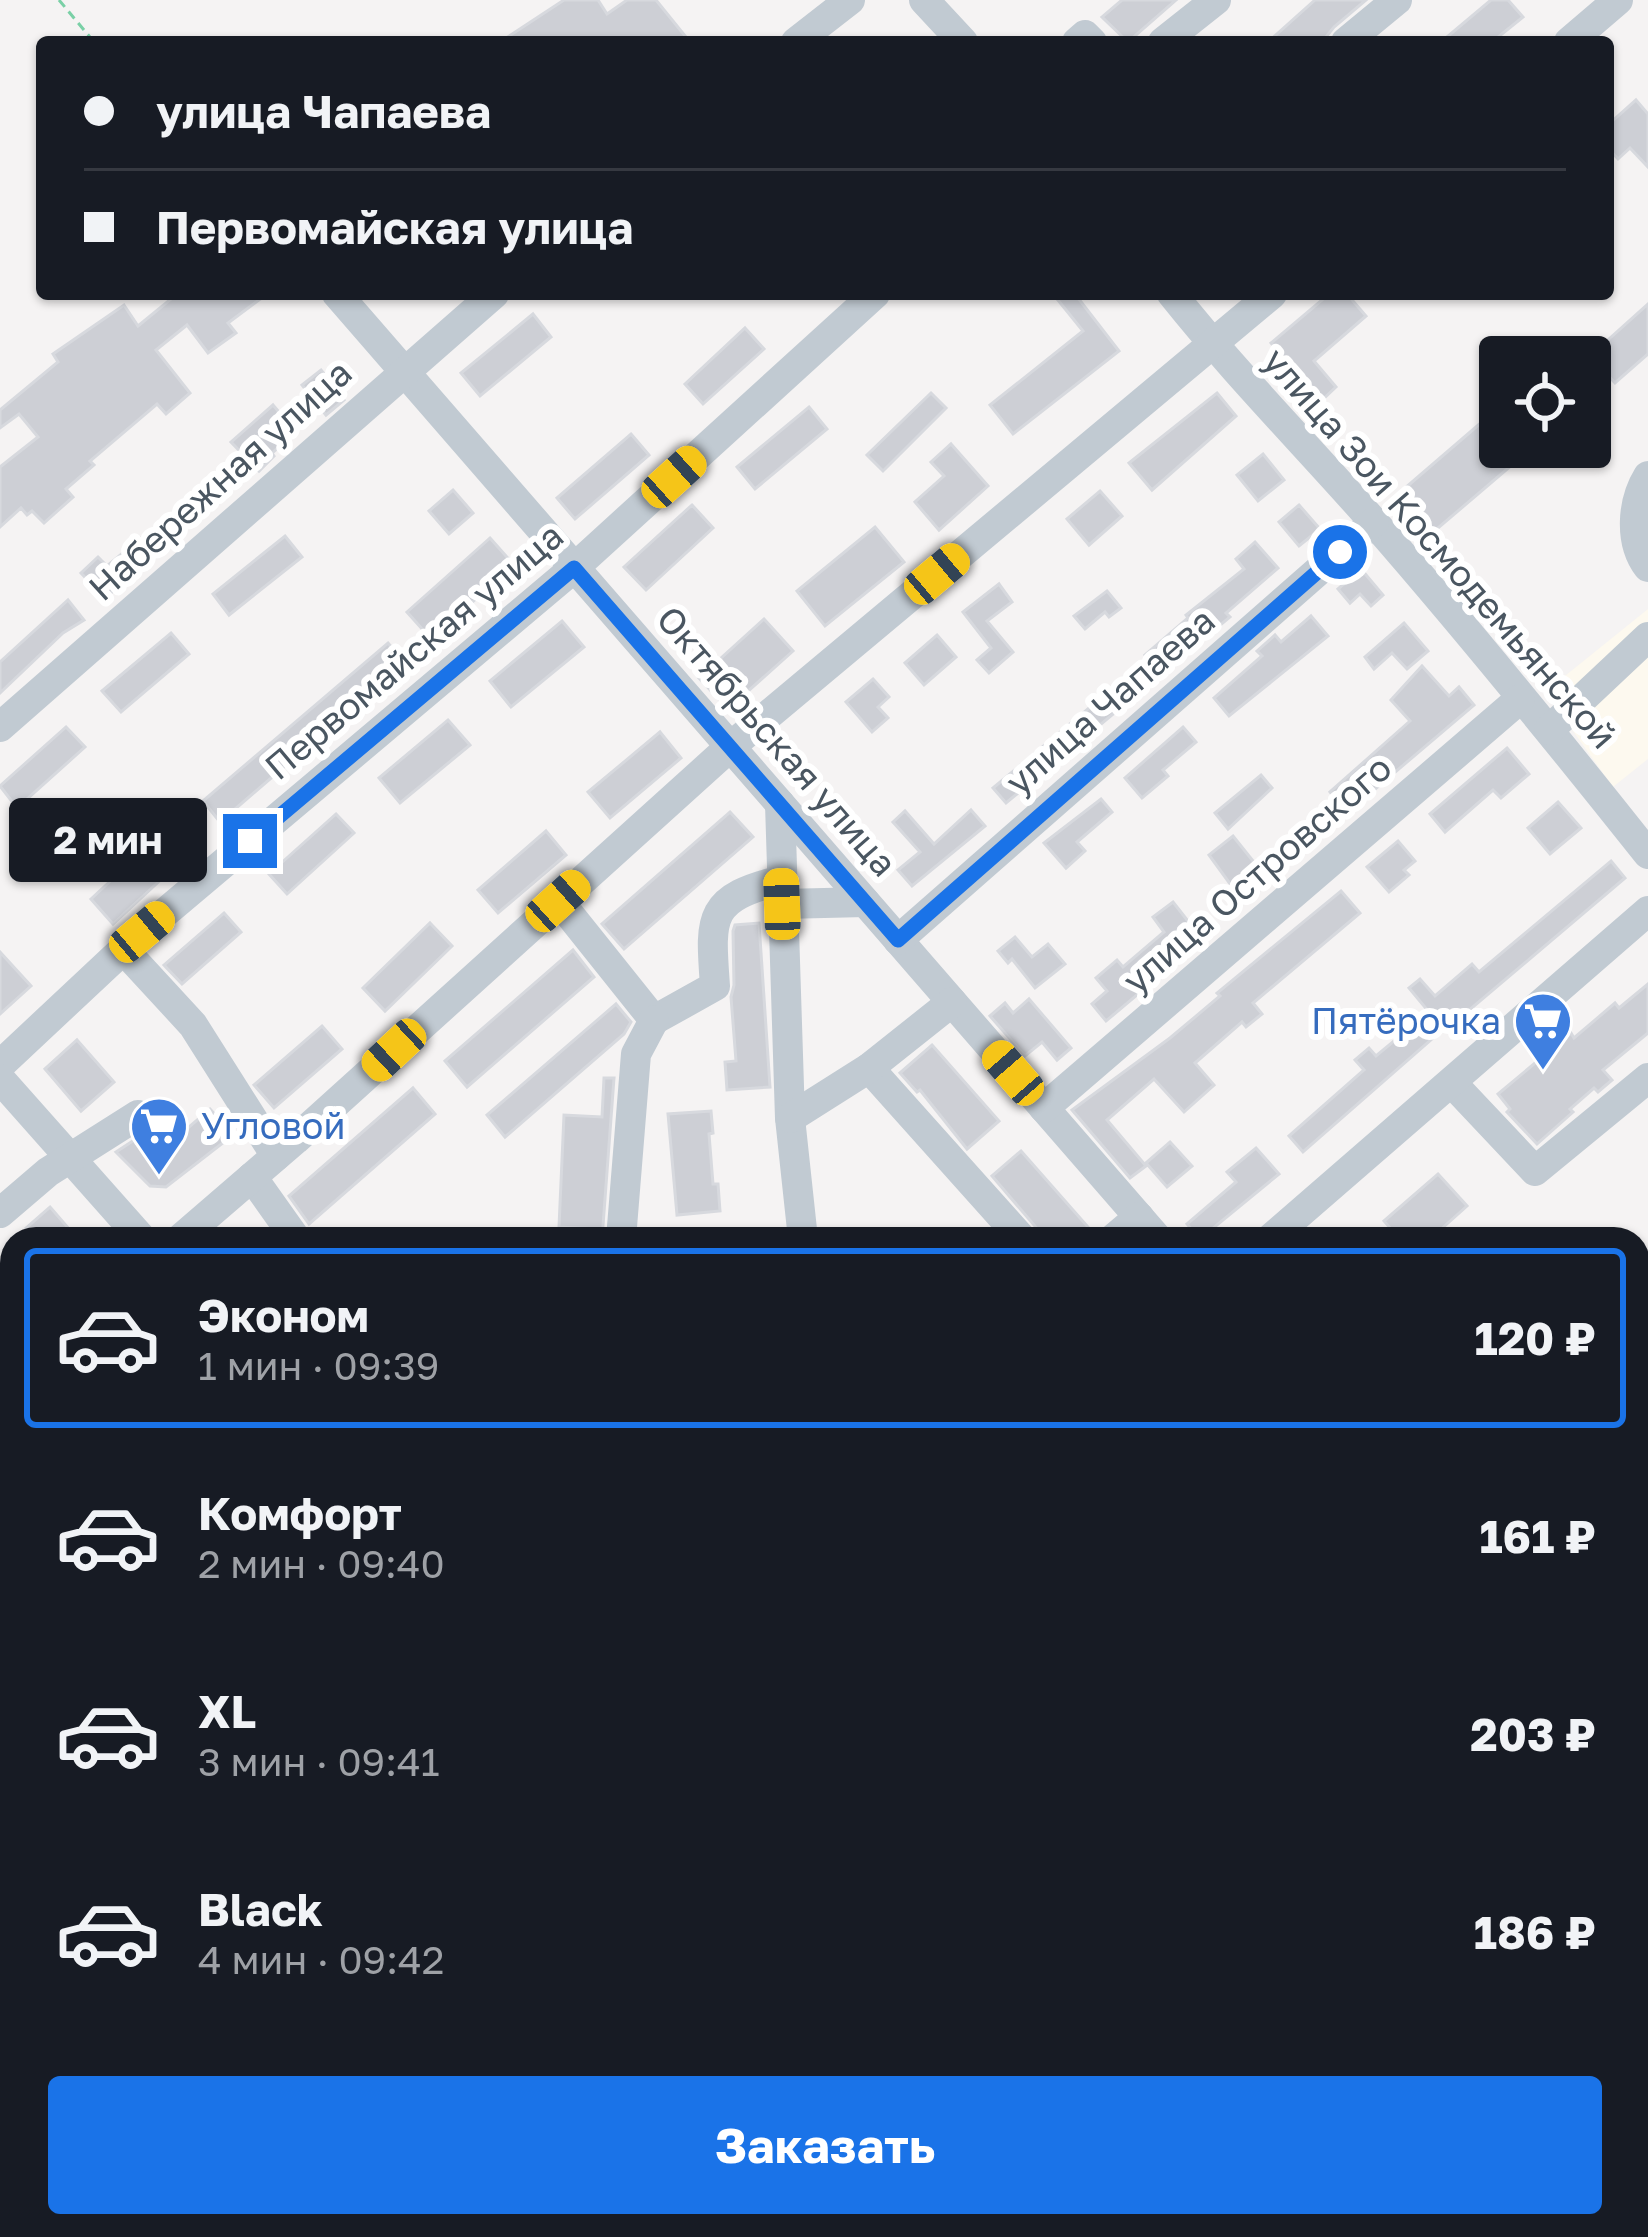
<!DOCTYPE html>
<html lang="ru">
<meta charset="utf-8">
<style>
body{margin:0;font-family:"Golos Text",sans-serif;background:#20242c;color:#f1f3f6;height:100vh;display:flex;flex-direction:column;font-size:45px;white-space:nowrap}
*{box-sizing:border-box;margin:0}
p{font-size:39px;color:#9ea1a6}
.icon{flex:none;width:66px;height:66px;fill:none;stroke:currentColor;stroke-width:2;stroke-linecap:round;stroke-linejoin:round}
.map{position:relative;flex:1;overflow:hidden}
.sheet{position:absolute;left:0px;top:1227px;width:1650px;height:1011px;display:flex;flex-direction:column;background:#171b24;border-radius:36px 36px 0 0;box-shadow:0 3px 9px #0004}
.sheet>*{flex:none}
.guide{position:absolute;left:36px;top:36px;width:1578px;height:264px;border-radius:12px;box-shadow:0 3px 9px #0004;display:grid;align-content:center;height:264px;padding:0 48px;background:#171b24}
.fabs{position:absolute;left:1479px;top:336px;display:grid;gap:24px}
.fabs a{display:grid;place-items:center;width:132px;height:132px;border-radius:12px;background:#171b24;box-shadow:0 3px 9px #0004;font-size:60px}
.end{position:absolute;width:54px;height:54px;margin:-27px;border:15px solid #1a73e8;background:#fff;box-shadow:0 0 0 6px #fff}
.from{border-radius:50%}
.bubble{position:absolute;height:84px;border-radius:12px;background:#171b24;box-shadow:0 3px 9px #0004;font-size:39px;font-weight:700;line-height:84px;text-align:center}
.car{position:absolute;width:36px;height:72px;margin:-36px -18px;border-radius:15px;box-shadow:0 0 9px 3px #0007;background:linear-gradient(#f5c518 24%,#345 0 40%,#f5c518 0 76%,#345 0 86%,#f5c518 0)}
.guide b{display:flex;align-items:center;gap:42px;height:114px;font-size:45px}
.guide b+b{border-top:3px solid #363941}
.guide i{width:30px;height:30px;background:#f1f3f6}
ul{padding:21px 0 0;list-style:none}
li{display:flex;align-items:center;gap:36px;height:180px;margin:0 24px 18px;padding:0 24px;border:6px solid transparent;border-radius:12px}
li div{flex:1}
li b{display:block;font-size:45px}
li em{font-style:normal;font-weight:700}
li.selected{border-color:#1a73e8}
li>.icon{width:108px;height:108px;stroke-width:1.5}
.cta{display:flex;gap:24px;margin-top:auto;padding:24px 48px}
.cta a{flex:1;height:138px;border-radius:12px;background:#1a73e8;color:#fff;font-size:48px;font-weight:700;line-height:138px;text-align:center}
.map>svg:first-child{display:block}
.commercial{fill:#fdf9ef}
.education{fill:#e6e4e5}
.building{fill:#cdcfd5;stroke:#d7d9de;stroke-width:3}
.lines{fill:none;stroke-linecap:round;stroke-linejoin:round}
.path{stroke:#7ad0a6;stroke-width:3;stroke-dasharray:9 6;stroke-linecap:butt}
.minor{stroke:#c1cad2;stroke-width:30}
.route{stroke:#1a73e8;stroke-width:15}
.labels{text-anchor:middle;stroke-width:12;stroke-linejoin:round;paint-order:stroke}
.street-label{font-size:36px;fill:#4a5661;stroke:#fff}
.shop-label{font-size:36px;fill:#366cbe;stroke:#fff;text-anchor:end}
</style>
<div class="map">
<svg width="1648" height="2237" viewBox="0 0 1648 2237">
<rect width="100%" height="100%" fill="#f5f3f3"/>
<g class="commercial">
<polygon points="1648,609 1648,759 1613,787 1545,692"/>
<polygon points="1062,2226 1230,2226 1231,2237 988,2237 988,2231"/>
</g>
<g class="education">
<polygon points="1644,1887 1648,1892 1648,2206 1638,2215 1638,1892"/>
<polygon points="162,2226 391,2226 392,2237 163,2237"/>
</g>
<g class="building">
<polygon points="564,0 598,0 607,14 627,0 656,0 690,42 500,42"/>
<polygon points="1122,0 1176,0 1128,42 1102,17"/>
<polygon points="1315,0 1366,0 1334,27 1322,42 1268,42"/>
<polygon points="1491,0 1508,0 1523,17 1492,42 1441,42"/>
<polygon points="1636,100 1648,114 1648,167 1630,148 1618,159 1608,148 1608,125"/>
<polygon points="177,294 267,294 228,323 236,333 208,353 187,325 156,350 190,393 166,414 157,404 90,461 94,465 66,489 73,497 44,523 32,511 27,515 21,508 0,527 0,467 38,437 19,414 0,428 0,410 58,362 53,354 124,305 138,326"/>
<polygon points="1053,294 1075,294 1119,351 1013,434 990,405 1083,331"/>
<polygon points="1329,294 1347,294 1366,316 1314,361 1336,387 1321,401 1271,343"/>
<polygon points="1648,304 1648,354 1615,383 1590,356"/>
<polygon points="533,314 551,337 480,396 461,373"/>
<polygon points="745,328 764,349 703,404 685,384"/>
<polygon points="321,370 344,400 326,415 302,385"/>
<polygon points="931,393 946,408 883,471 867,455"/>
<polygon points="1217,393 1236,416 1152,490 1129,463"/>
<polygon points="273,405 296,432 272,453 274,456 259,471 231,442"/>
<polygon points="809,407 827,429 755,489 737,467"/>
<polygon points="1490,415 1500,427 1500,447 1533,447 1431,534 1397,495"/>
<polygon points="631,434 649,455 575,519 557,498"/>
<polygon points="951,444 988,486 939,530 915,502 944,476 931,462"/>
<polygon points="1263,454 1284,480 1258,501 1237,475"/>
<polygon points="453,490 473,513 449,534 429,511"/>
<polygon points="1100,491 1122,516 1089,545 1067,519"/>
<polygon points="692,505 713,528 646,590 624,567"/>
<polygon points="1299,505 1320,529 1299,546 1279,522"/>
<polygon points="875,527 904,562 825,626 797,591"/>
<polygon points="285,536 302,557 229,615 213,594"/>
<polygon points="141,538 156,555 105,598 81,573 98,557 107,566"/>
<polygon points="490,538 514,565 431,639 407,612"/>
<polygon points="1255,542 1278,568 1226,613 1230,617 1006,803 993,788 1148,659 1145,655 1188,618 1186,615 1244,569 1236,559"/>
<polygon points="1361,569 1383,595 1371,606 1360,594 1350,603 1338,589"/>
<polygon points="999,584 1012,602 987,621 1013,652 989,673 977,660 991,648 963,612"/>
<polygon points="1107,591 1121,608 1109,617 1105,612 1085,629 1074,616"/>
<polygon points="68,600 84,620 63,633 0,693 0,662"/>
<polygon points="1311,616 1328,636 1229,716 1214,698 1262,656 1257,651 1275,635 1281,642"/>
<polygon points="764,619 793,651 728,709 699,678"/>
<polygon points="562,621 584,647 511,707 490,681"/>
<polygon points="1404,623 1428,651 1407,669 1392,653 1374,669 1365,657"/>
<polygon points="171,633 189,654 121,712 102,691"/>
<polygon points="937,635 956,657 924,685 905,663"/>
<polygon points="388,643 405,663 220,822 203,801"/>
<polygon points="1422,666 1449,696 1459,687 1474,705 1320,836 1308,823 1336,799 1330,792 1410,721 1391,700"/>
<polygon points="873,679 889,697 878,707 888,718 872,732 846,702"/>
<polygon points="448,720 470,745 400,803 379,778"/>
<polygon points="66,727 85,747 17,808 0,786"/>
<polygon points="1183,727 1196,742 1163,770 1168,776 1142,798 1125,778"/>
<polygon points="660,732 681,758 610,818 588,792"/>
<polygon points="1507,748 1529,774 1501,798 1493,790 1445,832 1430,814"/>
<polygon points="1261,775 1272,788 1228,829 1215,813"/>
<polygon points="1101,799 1112,812 1077,842 1085,851 1066,868 1044,843"/>
<polygon points="1558,802 1581,828 1550,854 1528,828"/>
<polygon points="971,810 985,826 912,886 898,870 920,852 893,822 905,811 934,844"/>
<polygon points="730,812 753,837 624,949 602,924"/>
<polygon points="336,814 354,833 287,894 269,874"/>
<polygon points="546,831 566,855 498,913 478,890"/>
<polygon points="160,835 182,860 113,924 91,899"/>
<polygon points="1233,836 1257,866 1269,856 1282,871 1244,903 1209,855"/>
<polygon points="1398,841 1415,861 1404,870 1409,875 1389,892 1367,867"/>
<polygon points="1611,861 1625,878 1467,1012 1465,1010 1303,1152 1289,1136 1364,1070 1355,1060 1369,1048 1376,1056 1429,1012 1409,988 1420,979 1435,996 1472,964 1479,972"/>
<polygon points="1341,891 1360,913 1253,1003 1262,1014 1246,1027 1242,1022 1195,1063 1214,1085 1184,1112 1154,1079 1107,1120 1146,1166 1130,1178 1072,1110 1170,1038 1220,996 1217,993"/>
<polygon points="1173,902 1191,925 1202,916 1214,930 1106,1021 1092,1004 1107,991 1096,978 1117,960 1123,967 1164,932 1153,917"/>
<polygon points="224,913 241,932 182,984 164,965"/>
<polygon points="430,923 452,946 385,1011 363,988"/>
<polygon points="759,923 770,1087 727,1090 725,1062 736,1061 731,997 734,985 733,931 735,925"/>
<polygon points="1015,937 1032,957 1048,944 1065,964 1035,988 1012,959 1008,963 998,951"/>
<polygon points="573,950 594,977 467,1087 445,1061"/>
<polygon points="0,952 31,986 0,1014"/>
<polygon points="1648,984 1648,1033 1603,1070 1612,1080 1598,1092 1594,1088 1570,1109 1573,1112 1537,1144 1507,1112 1510,1109 1498,1094 1571,1033 1574,1038 1615,1003 1619,1008"/>
<polygon points="1029,999 1071,1048 1057,1060 1042,1042 1025,1056 990,1016 1005,1003 1013,1013"/>
<polygon points="616,1004 631,1022 624,1034 505,1137 487,1115"/>
<polygon points="322,1026 342,1049 274,1108 254,1085"/>
<polygon points="77,1040 114,1082 81,1111 45,1069"/>
<polygon points="932,1045 999,1121 967,1149 920,1090 917,1092 900,1073"/>
<polygon points="604,1078 614,1078 602,1239 596,1239 597,1229 559,1227 564,1115 602,1117"/>
<polygon points="413,1088 435,1114 309,1224 289,1196"/>
<polygon points="210,1109 233,1135 166,1187 150,1186 116,1152 145,1133 161,1151"/>
<polygon points="711,1111 713,1133 709,1134 713,1184 718,1184 720,1211 677,1215 668,1114"/>
<polygon points="1170,1142 1192,1166 1167,1187 1146,1163"/>
<polygon points="1256,1148 1279,1174 1200,1239 1187,1224 1236,1182 1227,1172"/>
<polygon points="1021,1151 1088,1227 1074,1239 1046,1239 992,1176"/>
<polygon points="1438,1174 1467,1206 1430,1239 1400,1239 1384,1221"/>
<polygon points="50,1207 70,1230 75,1239 36,1239 26,1228"/>
</g>
<g class="lines">
<g class="path">
<polyline points="59,0 94,42"/>
<polyline points="396,2226 397,2237"/>
<polyline points="917,2226 918,2237"/>
<polyline points="965,2226 966,2237"/>
<polyline points="1408,2237 1411,2226"/>
<polyline points="1467,2237 1479,2226"/>
</g>
<g class="minor">
<polyline points="924,0 963,42"/>
<polyline points="796,42 850,0"/>
<polyline points="1077,42 1085,35 1092,42"/>
<polyline points="1163,42 1216,0"/>
<polyline points="1346,42 1397,0"/>
<polyline points="1569,42 1618,0"/>
<polyline points="337,294 1158,1239"/>
<path d="M 1172,294 C 1235,373 1306,445 1373,521 C 1468,630 1559,742 1648,854"/>
<path d="M 1648,476 C 1632,502 1629,542 1648,567"/>
<polyline points="0,727 494,294"/>
<polyline points="1549,730 1648,637"/>
<polyline points="780,804 790,1118 803,1239"/>
<path d="M 558,900 L 654,1020 L 715,986 C 710,917 707,898 782,880"/>
<polyline points="783,904 865,902"/>
<polyline points="898,940 1374,522"/>
<polyline points="123,949 193,1025 276,1156"/>
<polyline points="0,1065 142,932 574,568 875,294"/>
<polyline points="869,1068 1022,1239"/>
<polyline points="0,1079 142,1239"/>
<polyline points="1453,1084 1535,1171 1648,1078"/>
<polyline points="1044,1108 1520,699"/>
<polyline points="790,1118 869,1068 952,1002"/>
<polyline points="252,1177 296,1239"/>
<polyline points="0,1213 48,1172 138,1115"/>
<polyline points="180,1239 295,1140 730,747 1272,294"/>
<polyline points="621,1239 636,1054 654,1020"/>
<polyline points="1113,1239 1139,1217"/>
<polyline points="1270,1239 1648,911"/>
<polyline points="1638,1292 1648,1283"/>
<polyline points="0,1329 12,1342"/>
<polyline points="0,1396 12,1385"/>
<polyline points="1638,1399 1648,1409"/>
<polyline points="1638,1531 1648,1521"/>
<polyline points="1638,1610 1648,1621"/>
<polyline points="0,1682 12,1698"/>
<polyline points="1638,1787 1648,1799"/>
<polyline points="0,1854 12,1869"/>
<polyline points="140,2226 143,2237"/>
<polyline points="427,2226 428,2237"/>
<polyline points="538,2226 539,2237"/>
<polyline points="653,2226 654,2237"/>
<polyline points="756,2226 756,2237"/>
<polyline points="792,2226 792,2237"/>
<polyline points="888,2226 888,2237"/>
<polyline points="1244,2226 1245,2237"/>
</g>
</g>
<g class="lines">
<polyline class="route" points="250,841 574,568 898,940 1340,552"/>
</g>
<defs>
<g id="supermarket-pin" transform="scale(3)"><path d="M0 17L-7.5 6A9.5 9.5 0 1 1 7.5 6Z" fill="#3f7fe0" stroke="#fff"/><path d="M-6-5.5h2.5l.6 2H6L4.5 2H-2.5L-4.4-4H-6ZM-1.5 3.2a1.3 1.3 0 1 0 .1 0ZM3 3.2a1.3 1.3 0 1 0 .1 0Z" fill="#fff"/></g>
</defs>
<g fill-rule="evenodd">
<use href="#supermarket-pin" x="1543" y="1021"/>
<use href="#supermarket-pin" x="159" y="1126"/>
</g>
<g class="labels">
<g class="street-label">
<text transform="translate(220 480) rotate(-42)" y="13">Набережная улица</text>
<text transform="translate(1440 548) rotate(49)" y="13">улица Зои Космодемьянской</text>
<text transform="translate(414 651) rotate(-40)" y="13">Первомайская улица</text>
<text transform="translate(1110 701) rotate(-41)" y="13">улица Чапаева</text>
<text transform="translate(777 741) rotate(49)" y="13">Октябрьская улица</text>
<text transform="translate(1257 874) rotate(-41)" y="13">улица Островского</text>
</g>
<g class="shop-label">
<text x="1501" y="1034">Пятёрочка</text>
<text x="201" y="1139" text-anchor="start">Угловой</text>
</g>
</g>
</svg>
<div class="fabs">
<a><svg class="icon" aria-label="locate" viewBox="0 0 24 24"><circle cx="12" cy="12" r="6"/><path d="M12 2v4M12 18v4M2 12h4M18 12h4"/></svg></a>
</div>
<i class="end from" style="left:1340px;top:552px"></i>
<i class="end" style="left:250px;top:841px"></i>
<div class="bubble" style="left:9px;top:798px;width:198px">2 мин</div>
<i class="car" style="left:674px;top:477px;rotate:48deg"></i>
<i class="car" style="left:937px;top:574px;rotate:50deg"></i>
<i class="car" style="left:558px;top:901px;rotate:48deg"></i>
<i class="car" style="left:782px;top:904px;rotate:358deg"></i>
<i class="car" style="left:142px;top:932px;rotate:50deg"></i>
<i class="car" style="left:394px;top:1050px;rotate:227deg"></i>
<i class="car" style="left:1013px;top:1073px;rotate:319deg"></i>
<div class="guide">
<b><i class="from"></i>улица Чапаева</b>
<b><i></i>Первомайская улица</b>
</div>
<section class="sheet">
<ul>
<li class="selected"><svg class="icon" aria-label="car" viewBox="0 0 24 24"><path d="M5 17H2v-5l4-1 3-4h7l3 4 3 1v5h-3M9 17h6M6 11h13"/><circle cx="7" cy="17" r="2"/><circle cx="17" cy="17" r="2"/></svg><div><b>Эконом</b><p>1 мин · 09:39</p></div><em>120 ₽</em></li>
<li><svg class="icon" aria-label="car" viewBox="0 0 24 24"><path d="M5 17H2v-5l4-1 3-4h7l3 4 3 1v5h-3M9 17h6M6 11h13"/><circle cx="7" cy="17" r="2"/><circle cx="17" cy="17" r="2"/></svg><div><b>Комфорт</b><p>2 мин · 09:40</p></div><em>161 ₽</em></li>
<li><svg class="icon" aria-label="car" viewBox="0 0 24 24"><path d="M5 17H2v-5l4-1 3-4h7l3 4 3 1v5h-3M9 17h6M6 11h13"/><circle cx="7" cy="17" r="2"/><circle cx="17" cy="17" r="2"/></svg><div><b>XL</b><p>3 мин · 09:41</p></div><em>203 ₽</em></li>
<li><svg class="icon" aria-label="car" viewBox="0 0 24 24"><path d="M5 17H2v-5l4-1 3-4h7l3 4 3 1v5h-3M9 17h6M6 11h13"/><circle cx="7" cy="17" r="2"/><circle cx="17" cy="17" r="2"/></svg><div><b>Black</b><p>4 мин · 09:42</p></div><em>186 ₽</em></li>
</ul>
<div class="cta"><a>Заказать</a></div>
</section>
</div>
